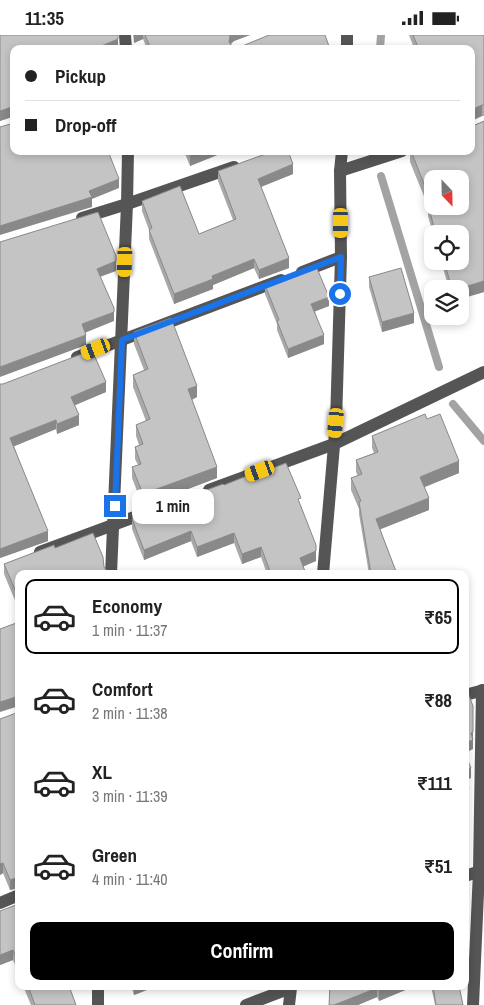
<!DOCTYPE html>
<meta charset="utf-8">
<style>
body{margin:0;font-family:"Archivo Narrow",sans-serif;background:#f6f6f6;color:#222;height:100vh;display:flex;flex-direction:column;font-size:19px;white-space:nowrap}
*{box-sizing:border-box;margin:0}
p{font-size:16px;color:#767676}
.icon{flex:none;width:28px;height:28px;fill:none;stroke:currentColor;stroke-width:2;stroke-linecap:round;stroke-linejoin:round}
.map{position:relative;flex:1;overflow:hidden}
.panel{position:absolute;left:15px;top:535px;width:454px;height:420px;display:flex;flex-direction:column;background:#fff;border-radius:10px;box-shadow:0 2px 8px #0003}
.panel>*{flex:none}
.banner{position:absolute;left:10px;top:10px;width:465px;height:110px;border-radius:10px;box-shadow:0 2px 8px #0003;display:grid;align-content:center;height:110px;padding:0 15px;background:#fff}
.needle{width:32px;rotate:158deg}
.buttons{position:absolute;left:424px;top:135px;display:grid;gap:10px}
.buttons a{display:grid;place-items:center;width:45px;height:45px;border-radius:10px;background:#fff;box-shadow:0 2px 8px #0003;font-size:25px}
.end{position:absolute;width:22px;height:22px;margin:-11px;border:6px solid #1a73e8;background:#fff;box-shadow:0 0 0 2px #fff}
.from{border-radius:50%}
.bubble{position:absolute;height:35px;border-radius:10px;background:#fff;box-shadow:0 2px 8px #0003;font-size:16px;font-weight:700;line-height:35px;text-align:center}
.car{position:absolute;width:15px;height:30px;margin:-15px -8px;border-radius:6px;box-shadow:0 0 4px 1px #0007;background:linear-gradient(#f5c518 24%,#345 0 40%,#f5c518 0 76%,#345 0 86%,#f5c518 0)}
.banner b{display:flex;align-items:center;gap:18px;height:48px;font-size:19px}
.banner b+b{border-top:1px solid #e0e0e0}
.banner i{width:12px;height:12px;background:#222}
ul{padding:9px 0 0;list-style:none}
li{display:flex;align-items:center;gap:15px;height:75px;margin:0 10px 8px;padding:0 5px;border:2px solid transparent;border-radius:10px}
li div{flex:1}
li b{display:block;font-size:19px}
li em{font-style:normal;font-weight:700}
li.current{border-color:#000}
li>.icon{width:45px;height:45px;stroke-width:1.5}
.cta{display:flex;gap:10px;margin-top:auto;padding:10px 15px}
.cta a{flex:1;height:58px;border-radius:10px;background:#000;color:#fff;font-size:20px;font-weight:700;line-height:58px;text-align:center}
.status{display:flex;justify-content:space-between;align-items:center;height:35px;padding:0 25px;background:#fff;direction:ltr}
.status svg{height:14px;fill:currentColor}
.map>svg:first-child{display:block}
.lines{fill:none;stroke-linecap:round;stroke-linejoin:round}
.stream{stroke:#a3a3a3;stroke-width:8}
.minor{stroke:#555;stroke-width:12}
.wall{fill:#a9a9a9}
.shaded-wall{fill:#898989}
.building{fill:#c4c4c4;stroke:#898989;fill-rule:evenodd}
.route{stroke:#1a73e8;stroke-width:6}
</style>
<div class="status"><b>11:35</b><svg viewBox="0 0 49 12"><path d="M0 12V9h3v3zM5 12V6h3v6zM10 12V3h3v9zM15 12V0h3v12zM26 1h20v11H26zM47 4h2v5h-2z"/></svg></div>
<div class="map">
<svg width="484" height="970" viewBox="0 0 484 970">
<rect width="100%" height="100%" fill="#fff"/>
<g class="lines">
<g class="stream">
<polyline points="380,14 381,0"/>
<polyline points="381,141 439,332"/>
<polyline points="453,369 484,406"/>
</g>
<g class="minor">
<polyline points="125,0 126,14"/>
<polyline points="347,14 347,0"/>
<polyline points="340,136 402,116"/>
<polyline points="82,183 127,169 234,132"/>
<polyline points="302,237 341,222"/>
<polyline points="77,322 281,245"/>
<polyline points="209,455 334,409 484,337"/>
<polyline points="40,517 164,471"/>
<polyline points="111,539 127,169 128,116"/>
<polyline points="323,539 336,387 341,222 340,136 342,116"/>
<polyline points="465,660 484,655"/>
<polyline points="465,841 484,835"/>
<polyline points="0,868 19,860"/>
<polyline points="98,951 98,970"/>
<polyline points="246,970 291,953 289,970"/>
<polyline points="473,970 479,836 482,655"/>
</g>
</g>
<g class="wall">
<polygon points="0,0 118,14 14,14 14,82 12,82 0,86"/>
<polygon points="133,0 250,0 234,6 231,9 232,11 240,12 330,14 147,14 143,4 134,8"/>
<polygon points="409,0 484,0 484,81 482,81 471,86 471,14 414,13"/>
<polygon points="484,86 484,257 460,264 460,254 449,254 441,226 460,226 460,199 433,199 428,181 428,171 410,127 410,116"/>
<polygon points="184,116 227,116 190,131"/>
<polygon points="218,136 293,139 261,152 289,233 259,244 254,233 213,250 213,254 174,269 149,204 149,195 142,176 142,166 199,199 233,185 218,146"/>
<polygon points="369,242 414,288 382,297 369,252"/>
<polygon points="265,250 329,271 315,276 324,309 288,323 277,295 277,289 265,259"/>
<polygon points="134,297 197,362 192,365 217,443 143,471 132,443 132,432 138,430 135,424 135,412 139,410 136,401 136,390 146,386 133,352 133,340 144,335 134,309"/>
<polygon points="0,349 106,357 74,370 79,390 57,399 56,394 14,411 48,506 0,523"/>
<polygon points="427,384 459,438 424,452 429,475 380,494 397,539 369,539 359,479 359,474 351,455 351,443 358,441 356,437 356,425 374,418 372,413 372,401"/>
<polygon points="255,440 301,471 316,520 316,526 303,531 306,539 267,539 261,522 242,529 234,508 197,522 191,506 144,525 132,494 132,484 224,450"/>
<polygon points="55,513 104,532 109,539 19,539 19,575 4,539 4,529"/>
<polygon points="19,677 19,853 10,855 3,838 0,840"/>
<polygon points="19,858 19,939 13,925 0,930 16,870 16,860"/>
<polygon points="23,951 69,951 76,970 31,970"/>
<polygon points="131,951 157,951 134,960"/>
<polygon points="330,951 415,951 379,966 377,962 358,970 329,970"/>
<polygon points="431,951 459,951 463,970 435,970"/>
</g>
<g class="shaded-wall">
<polygon points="134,0 143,0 143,4 134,8"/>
<polygon points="230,0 250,0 234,6 230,9 229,7"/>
<polygon points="118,4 118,14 94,14"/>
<polygon points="482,70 482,81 471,86 471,75"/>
<polygon points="12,72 12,82 0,86 0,76"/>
<polygon points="202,116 227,116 190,131 190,121"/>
<polygon points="293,129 293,139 258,153 258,144"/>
<polygon points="119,144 119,153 92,164 92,172 0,200 0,191"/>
<polygon points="116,221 116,236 97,243 97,234"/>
<polygon points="289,223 289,233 259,244 259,235"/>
<polygon points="254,224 254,233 213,250 213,254 174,269 174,259 212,241"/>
<polygon points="484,246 484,257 460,264 460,254 458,254"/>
<polygon points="329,262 329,271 311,278 311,269"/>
<polygon points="114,277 114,286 82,299 82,289"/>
<polygon points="414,278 414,288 382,297 382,287"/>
<polygon points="86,300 86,310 0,342 0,332"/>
<polygon points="324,300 324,309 288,323 288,314"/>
<polygon points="106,347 106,357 71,372 71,362"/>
<polygon points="197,351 197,362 188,366 188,354"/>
<polygon points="79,380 79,390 57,399 57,389"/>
<polygon points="56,385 56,394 10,413 10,403"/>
<polygon points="459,426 459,438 420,454 420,442"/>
<polygon points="217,432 217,443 143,471 143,459"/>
<polygon points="429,463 429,475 376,496 376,484"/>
<polygon points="48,496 48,506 0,523 0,514"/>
<polygon points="191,496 191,506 144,525 144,515"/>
<polygon points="234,498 234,508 197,522 197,512"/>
<polygon points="316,510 316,526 300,533 300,523"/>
<polygon points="261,512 261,522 242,529 242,519"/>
<polygon points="466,608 466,618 465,619 465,609"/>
<polygon points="466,625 466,635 465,636 465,626"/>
<polygon points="19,661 19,671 0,677 0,667"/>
<polygon points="473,680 473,714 465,718 465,708 471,698"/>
<polygon points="471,733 471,743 465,746 465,736"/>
<polygon points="469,753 469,763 465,765 465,755"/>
<polygon points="465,822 467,822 467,831 465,832"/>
<polygon points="3,828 3,838 0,840 0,829"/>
<polygon points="19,842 19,853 10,855 10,845"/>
<polygon points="468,890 467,916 465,917 465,907"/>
<polygon points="13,915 13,925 0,930 0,920"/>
<polygon points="134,951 157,951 134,960"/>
<polygon points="390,951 415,951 379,966 379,956"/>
<polygon points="377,953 377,962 358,970 334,970"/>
</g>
<g class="building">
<polygon points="0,0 118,0 118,4 94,14 14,14 14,73 12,72 0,76"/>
<polygon points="145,0 230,0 229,7 232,11 240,12 269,0 325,0 330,14 151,14"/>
<polygon points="413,0 484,0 484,70 482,70 471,75 471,14 413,14 418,12"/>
<path d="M 484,86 L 484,246 L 458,254 L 452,254 L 444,226 L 460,226 L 460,199 L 436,199 L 428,170 L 432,169 L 411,116 L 471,116 L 471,91 L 473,91 ZM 432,144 L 460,144 L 460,171 L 432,171 Z"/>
<polygon points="14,88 14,116 108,116 119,144 89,156 92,162 0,191 0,92"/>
<polygon points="188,116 202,116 190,121"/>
<polygon points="274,116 288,116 293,129 258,144 289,223 259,235 254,224 212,241 213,244 174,259 149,195 152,193 142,166 180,151 199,199 236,184 218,136"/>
<polygon points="98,177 116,221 116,226 97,234 114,273 114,277 82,289 86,300 0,332 0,207"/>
<polygon points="316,231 329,262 311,269 324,300 288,314 277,286 279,285 265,250"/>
<polygon points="401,233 414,278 382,287 369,242"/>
<polygon points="171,283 197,351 188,354 217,432 143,459 132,432 141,429 135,412 143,409 136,390 150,384 133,340 148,334 134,297"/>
<polygon points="92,315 106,347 71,362 79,380 57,389 56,385 10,403 48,496 0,514 0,349 3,349"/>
<polygon points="425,379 427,384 440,379 459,426 420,442 429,463 376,484 397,539 371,539 359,467 361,466 351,443 362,439 356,425 378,417 372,401"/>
<polygon points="286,428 301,463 298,464 316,510 316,516 300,523 306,539 271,539 261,512 242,519 234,498 197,512 191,496 144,515 132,484 149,477 148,476 223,449 224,450 254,438 255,440"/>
<polygon points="93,498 103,522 104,532 106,535 109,536 103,539 19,539 19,564 4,529 54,510 55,513"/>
<polygon points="19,587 19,661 0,667 0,594"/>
<polygon points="465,658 468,658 473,671 473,697 471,698 473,705 465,708"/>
<polygon points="19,677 19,842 10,845 3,828 0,829 0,684"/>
<polygon points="465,719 471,733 465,736"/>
<polygon points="465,744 469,753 465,755"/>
<polygon points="19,858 19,929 13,915 0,920 0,876 16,870 16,868 19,867 16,860"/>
<polygon points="465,882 468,890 467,906 465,907"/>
<polygon points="28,951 69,951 76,970 35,970"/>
<polygon points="330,951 390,951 379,956 377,953 334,970 329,970"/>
<polygon points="433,951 459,951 463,970 436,970"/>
</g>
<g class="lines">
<polyline class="route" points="115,471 122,305 341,222 340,259"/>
</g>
</svg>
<div class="buttons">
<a><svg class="needle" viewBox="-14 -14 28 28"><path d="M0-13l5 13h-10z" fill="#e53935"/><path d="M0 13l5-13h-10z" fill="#767676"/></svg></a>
<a><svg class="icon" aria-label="locate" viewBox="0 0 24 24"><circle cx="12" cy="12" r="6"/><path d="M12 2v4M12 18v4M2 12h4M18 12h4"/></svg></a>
<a><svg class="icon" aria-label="layers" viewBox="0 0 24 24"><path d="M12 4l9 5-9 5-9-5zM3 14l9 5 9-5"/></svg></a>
</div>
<i class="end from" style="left:340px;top:259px"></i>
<i class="end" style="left:115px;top:471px"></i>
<div class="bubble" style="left:132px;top:454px;width:82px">1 min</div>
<i class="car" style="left:341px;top:188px;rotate:180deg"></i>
<i class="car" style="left:125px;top:227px;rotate:182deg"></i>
<i class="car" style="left:96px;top:314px;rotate:249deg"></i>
<i class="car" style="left:336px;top:388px;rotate:185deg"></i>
<i class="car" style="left:260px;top:436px;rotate:250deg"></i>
<div class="banner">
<b><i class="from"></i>Pickup</b>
<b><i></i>Drop-off</b>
</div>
<section class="panel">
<ul>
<li class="current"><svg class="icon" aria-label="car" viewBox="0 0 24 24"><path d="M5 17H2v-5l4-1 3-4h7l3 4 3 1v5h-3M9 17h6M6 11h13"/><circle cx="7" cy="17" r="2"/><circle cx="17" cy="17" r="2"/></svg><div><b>Economy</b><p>1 min · 11:37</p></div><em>₹65</em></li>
<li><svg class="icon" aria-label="car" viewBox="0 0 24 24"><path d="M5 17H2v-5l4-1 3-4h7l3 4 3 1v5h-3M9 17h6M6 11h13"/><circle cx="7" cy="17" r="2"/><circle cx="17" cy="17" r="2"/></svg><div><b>Comfort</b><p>2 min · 11:38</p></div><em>₹88</em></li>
<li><svg class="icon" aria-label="car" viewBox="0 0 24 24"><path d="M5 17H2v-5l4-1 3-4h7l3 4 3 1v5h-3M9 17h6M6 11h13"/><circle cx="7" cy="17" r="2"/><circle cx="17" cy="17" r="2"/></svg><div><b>XL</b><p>3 min · 11:39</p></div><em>₹111</em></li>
<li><svg class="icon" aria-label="car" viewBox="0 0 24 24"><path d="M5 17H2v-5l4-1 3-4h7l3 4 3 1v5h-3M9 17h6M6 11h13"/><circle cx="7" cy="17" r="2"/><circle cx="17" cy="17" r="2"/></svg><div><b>Green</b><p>4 min · 11:40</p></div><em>₹51</em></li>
</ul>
<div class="cta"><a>Confirm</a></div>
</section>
</div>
